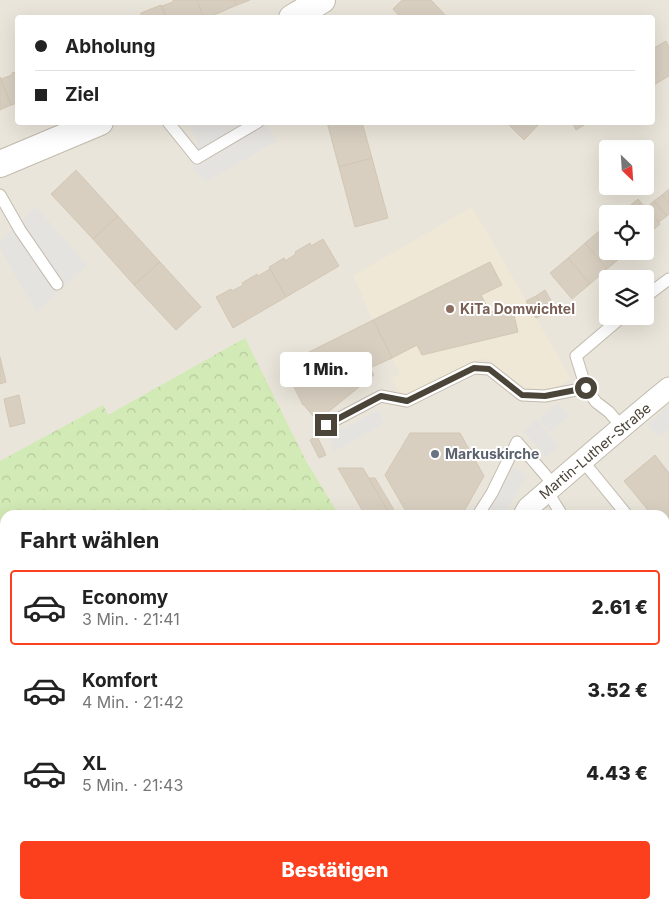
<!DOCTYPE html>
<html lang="de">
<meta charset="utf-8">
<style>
body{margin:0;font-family:Inter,sans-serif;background:#f6f6f6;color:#222;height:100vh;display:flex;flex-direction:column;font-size:19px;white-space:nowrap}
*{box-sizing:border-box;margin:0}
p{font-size:16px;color:#767676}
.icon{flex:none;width:28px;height:28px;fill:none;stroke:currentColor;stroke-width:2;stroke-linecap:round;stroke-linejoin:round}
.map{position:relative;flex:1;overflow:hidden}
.drawer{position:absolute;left:0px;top:510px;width:670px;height:399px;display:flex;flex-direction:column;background:#fff;border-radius:15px 15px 0 0;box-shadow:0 5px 20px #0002}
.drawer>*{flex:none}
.banner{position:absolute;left:15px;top:15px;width:640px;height:110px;border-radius:5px;box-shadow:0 5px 20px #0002;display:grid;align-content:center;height:110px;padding:0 20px;background:#fff}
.needle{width:32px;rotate:155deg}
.controls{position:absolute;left:599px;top:140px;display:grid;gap:10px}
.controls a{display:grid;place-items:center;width:55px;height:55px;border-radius:5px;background:#fff;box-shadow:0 5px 20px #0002;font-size:25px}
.end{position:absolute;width:22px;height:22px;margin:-11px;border:6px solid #4b4439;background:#fff;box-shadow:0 0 0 2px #fff}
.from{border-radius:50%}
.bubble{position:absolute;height:35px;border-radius:5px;background:#fff;box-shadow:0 5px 20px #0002;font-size:16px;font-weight:800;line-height:35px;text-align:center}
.banner b{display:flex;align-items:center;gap:18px;height:48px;font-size:19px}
.banner b+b{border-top:1px solid #e0e0e0}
.banner i{width:12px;height:12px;background:#222}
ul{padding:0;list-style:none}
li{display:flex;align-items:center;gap:15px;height:75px;margin:0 10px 8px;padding:0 10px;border:2px solid transparent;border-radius:5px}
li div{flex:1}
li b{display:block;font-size:19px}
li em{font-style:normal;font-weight:800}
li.current{border-color:#fc3f1d}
li>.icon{width:45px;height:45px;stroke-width:1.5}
h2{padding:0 20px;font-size:22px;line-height:60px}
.primary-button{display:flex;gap:10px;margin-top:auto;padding:10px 20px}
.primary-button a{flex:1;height:58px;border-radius:5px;background:#fc3f1d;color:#fff;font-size:20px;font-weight:800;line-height:58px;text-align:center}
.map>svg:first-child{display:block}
.residential{fill:#eae5da;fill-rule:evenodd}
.education{fill:#efe8d6}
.park{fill:url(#park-crowns)}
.parking{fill:#e5e3e0}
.building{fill:#d8cfc1;stroke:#d3c7b4}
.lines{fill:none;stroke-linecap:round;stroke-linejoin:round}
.service-casing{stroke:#c2bbae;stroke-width:13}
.minor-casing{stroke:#c2bbae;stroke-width:23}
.tertiary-casing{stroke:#c2bbae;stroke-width:28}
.service{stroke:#fff;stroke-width:11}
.minor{stroke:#fff;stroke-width:21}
.tertiary{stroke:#fff;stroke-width:26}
.route{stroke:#4b4439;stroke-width:6}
.education-dot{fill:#8d6e63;stroke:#fff;stroke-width:2}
.worship-dot{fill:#6b7280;stroke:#fff;stroke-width:2}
.labels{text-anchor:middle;stroke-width:4;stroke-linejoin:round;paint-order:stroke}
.education-label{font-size:14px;font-weight:bold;fill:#785e54;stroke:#fff;text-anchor:start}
.street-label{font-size:14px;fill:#4b4439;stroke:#fff}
.worship-label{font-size:14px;font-weight:bold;fill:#5b616d;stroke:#fff;text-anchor:start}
</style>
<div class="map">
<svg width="669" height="908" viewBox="0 0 669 908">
<defs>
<pattern id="park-crowns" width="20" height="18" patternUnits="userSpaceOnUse" patternTransform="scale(1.25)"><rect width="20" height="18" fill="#d2eab5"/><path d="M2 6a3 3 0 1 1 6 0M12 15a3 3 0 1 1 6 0" fill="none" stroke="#b6ca9c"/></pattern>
</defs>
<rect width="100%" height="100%" fill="#f6f3ec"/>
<path class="residential" d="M 0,0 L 669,0 L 669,908 L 0,908 ZM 18,18 L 652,18 L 652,122 L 18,122 ZM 608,149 L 645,149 L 645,186 L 608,186 ZM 608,214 L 645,214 L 645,251 L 608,251 ZM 608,279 L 645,279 L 645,316 L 608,316 ZM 5,515 L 665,515 L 665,904 L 5,904 Z"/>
<polygon class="education" points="472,207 571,379 557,387 547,389 527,388 519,385 490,360 479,359 401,397 392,378 400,374 373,320 353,276"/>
<polygon class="park" points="245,338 306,461 339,515 5,515 5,898 0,892 0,461 103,405 108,415"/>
<g class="parking">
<polygon points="198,123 273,123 268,126 277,141 206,182 193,169 196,143 198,142 190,127"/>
<polygon points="36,207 87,265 36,312 0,248 0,241"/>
<polygon points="558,403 569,416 550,432 539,419"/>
<polygon points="667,407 669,409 669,428 659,437 648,424"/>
<polygon points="379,410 384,424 334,451 329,436"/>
<polygon points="537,420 559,446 546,457 524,431"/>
<polygon points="513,467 527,476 504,515 485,515"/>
<polygon points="665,580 669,585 669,610 665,605"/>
</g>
<g class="building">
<polygon points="173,0 197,0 204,18 166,18 162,6 173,2"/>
<polygon points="197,0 235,0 237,5 207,18 204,18"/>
<polygon points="235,0 250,0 237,5"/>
<polygon points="402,0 431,0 448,18 401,18 393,9"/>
<polygon points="161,5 166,18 135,18 141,15 141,13"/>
<polygon points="666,41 669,47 669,76 652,86 652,46 654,48"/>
<polygon points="18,71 18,103 11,105 1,79 12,75 12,73"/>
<polygon points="0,77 11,105 0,110"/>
<polygon points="327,122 362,122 372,158 339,167"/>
<polygon points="506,122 541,122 524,140"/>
<polygon points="572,122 589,122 576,130"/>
<polygon points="372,158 388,218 355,227 339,167"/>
<polygon points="76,170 118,216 93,239 51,194"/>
<polygon points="669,189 669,203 662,195"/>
<polygon points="662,195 669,203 669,214 667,216 654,201"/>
<polygon points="638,199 660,224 645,237 645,214 620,214"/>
<polygon points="654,201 667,216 659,222 646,208"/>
<polygon points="118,216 160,262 134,285 93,239"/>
<polygon points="603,228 608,234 608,251 622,251 625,254 607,269 585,243"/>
<polygon points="323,239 339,266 286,297 269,267 284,258 285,261 296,254 295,252 310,243 311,246"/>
<polygon points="585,243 607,269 590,284 568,258"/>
<polygon points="568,258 590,284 572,299 550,273"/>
<polygon points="160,262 201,307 176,330 134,285"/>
<polygon points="490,262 502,285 481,295 490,312 512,307 518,332 422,355 417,345 392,358 373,320"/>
<polygon points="270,269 286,297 233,328 216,297 231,289 232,291 243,285 242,283 257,274 258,276"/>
<polygon points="545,290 555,308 546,313 536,296"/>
<polygon points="536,296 546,313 536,318 526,301"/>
<polygon points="373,320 392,358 370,368 374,375 317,421 304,405 303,405 292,383 290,384 281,366"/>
<polygon points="0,357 6,382 0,384"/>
<polygon points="19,395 25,423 10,427 4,399"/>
<polygon points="410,433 460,433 484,476 462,515 408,515 385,475"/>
<polygon points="317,436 326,455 319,458 310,440"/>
<polygon points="655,455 669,473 669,517 665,520 665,515 652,515 624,481"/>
<polygon points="338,468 363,468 390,515 365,515"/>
<polygon points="369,478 375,478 397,515 390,515"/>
<polygon points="669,517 669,536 665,531 665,520"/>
<polygon points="665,744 669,749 669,765 665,768"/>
<polygon points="669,766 669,802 666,804 665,802 665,768"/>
<polygon points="164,904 172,904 176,908 163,908 161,907"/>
<polygon points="172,904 195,904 190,908 176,908"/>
<polygon points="365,904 398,904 399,905 395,908 360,908"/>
<polygon points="400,904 403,904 407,908 395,908"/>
<polygon points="627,904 653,904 657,908 629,908 626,905"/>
</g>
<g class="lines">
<g class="service-casing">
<g id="service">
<polyline points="168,122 197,158 258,122"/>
<polyline points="0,195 20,230 57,284"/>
<polyline points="645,297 669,279"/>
<polyline points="586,388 576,356 623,316"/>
<polyline points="326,425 381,396 407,401 474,368 489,369 522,395 545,396 586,388 596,402 609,412 622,427"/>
<polyline points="582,460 627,515"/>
<polyline points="547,491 562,515"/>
<polyline points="478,515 492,493 517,442 554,485"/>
<polyline points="665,560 669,565"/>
<polyline points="220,908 224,904"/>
</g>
</g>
<g class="minor-casing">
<g id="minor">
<path d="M 524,515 L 528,508 C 574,468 621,427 669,388"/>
<polyline points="665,876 669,881"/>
<polyline points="301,904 303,908"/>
</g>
</g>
<g class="tertiary-casing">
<g id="tertiary">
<polyline points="292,18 322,0"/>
<polyline points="0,164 100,122"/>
</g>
</g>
<use href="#service" class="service"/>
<use href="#minor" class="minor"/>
<use href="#tertiary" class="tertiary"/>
</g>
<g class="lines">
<polyline class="route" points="326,425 381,396 407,401 474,368 489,369 522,395 545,396 586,388"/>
</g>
<circle class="education-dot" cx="450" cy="309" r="5"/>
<circle class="worship-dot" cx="435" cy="454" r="5"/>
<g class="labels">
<g class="education-label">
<text x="460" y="314">KiTa Domwichtel</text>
</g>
<g class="street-label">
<text transform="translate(595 451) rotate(-40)" y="5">Martin-Luther-Straße</text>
</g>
<g class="worship-label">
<text x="445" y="459">Markuskirche</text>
</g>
</g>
</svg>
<div class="controls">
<a><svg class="needle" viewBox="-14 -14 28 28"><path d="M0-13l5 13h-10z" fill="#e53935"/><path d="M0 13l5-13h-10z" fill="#767676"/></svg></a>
<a><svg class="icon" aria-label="locate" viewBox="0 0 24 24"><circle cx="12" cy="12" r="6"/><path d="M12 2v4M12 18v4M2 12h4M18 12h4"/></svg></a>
<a><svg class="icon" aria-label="layers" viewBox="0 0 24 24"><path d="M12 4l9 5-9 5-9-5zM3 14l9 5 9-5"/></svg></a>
</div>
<i class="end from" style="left:586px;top:388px"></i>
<i class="end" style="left:326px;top:425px"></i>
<div class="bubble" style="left:280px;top:352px;width:92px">1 Min.</div>
<div class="banner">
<b><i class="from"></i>Abholung</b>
<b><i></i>Ziel</b>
</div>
<section class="drawer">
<h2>Fahrt wählen</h2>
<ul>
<li class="current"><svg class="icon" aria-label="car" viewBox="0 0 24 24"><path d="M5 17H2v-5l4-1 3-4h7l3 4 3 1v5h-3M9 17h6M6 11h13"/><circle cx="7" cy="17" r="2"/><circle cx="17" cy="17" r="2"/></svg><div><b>Economy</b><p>3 Min. · 21:41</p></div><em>2.61 €</em></li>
<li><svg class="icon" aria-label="car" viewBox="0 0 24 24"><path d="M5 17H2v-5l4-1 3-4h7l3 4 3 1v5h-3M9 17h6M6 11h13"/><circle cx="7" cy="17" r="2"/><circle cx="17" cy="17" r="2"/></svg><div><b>Komfort</b><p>4 Min. · 21:42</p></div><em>3.52 €</em></li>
<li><svg class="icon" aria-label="car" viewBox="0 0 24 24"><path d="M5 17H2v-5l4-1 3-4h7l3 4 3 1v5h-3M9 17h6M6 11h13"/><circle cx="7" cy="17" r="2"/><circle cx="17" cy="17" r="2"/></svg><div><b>XL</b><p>5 Min. · 21:43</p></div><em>4.43 €</em></li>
</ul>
<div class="primary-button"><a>Bestätigen</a></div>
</section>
</div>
